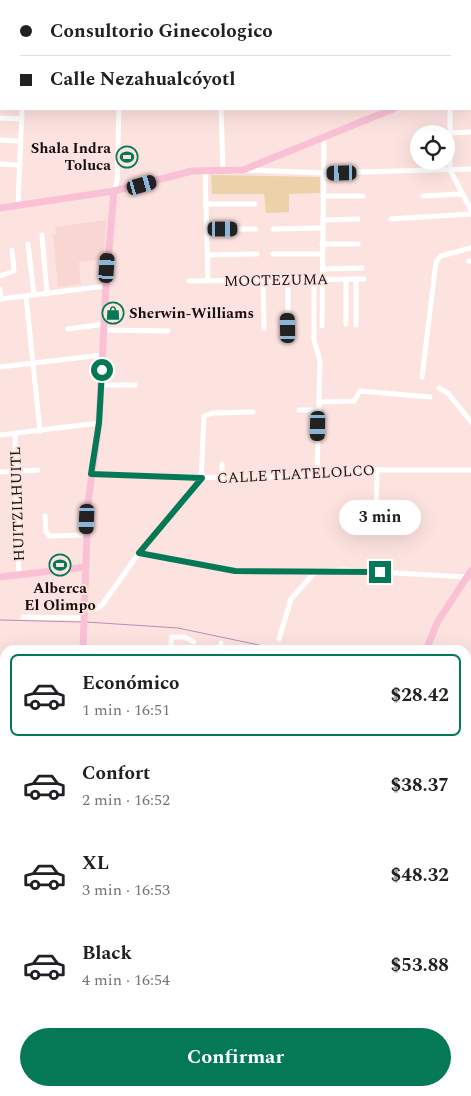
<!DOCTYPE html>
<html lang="es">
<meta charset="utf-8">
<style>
body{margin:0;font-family:Spectral,serif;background:#f6f6f6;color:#202124;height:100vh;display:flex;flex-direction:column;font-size:19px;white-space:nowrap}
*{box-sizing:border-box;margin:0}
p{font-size:16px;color:#757577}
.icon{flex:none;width:28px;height:28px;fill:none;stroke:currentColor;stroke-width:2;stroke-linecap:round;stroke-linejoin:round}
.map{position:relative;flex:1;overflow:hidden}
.drawer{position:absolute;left:0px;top:645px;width:471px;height:451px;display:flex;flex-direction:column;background:#fff;border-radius:15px 15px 0 0;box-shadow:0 5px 20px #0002}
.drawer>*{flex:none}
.guide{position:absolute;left:0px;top:0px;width:471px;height:110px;box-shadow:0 5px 20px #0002;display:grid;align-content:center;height:110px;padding:0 20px;background:#fff}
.fabs{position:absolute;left:410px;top:125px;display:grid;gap:10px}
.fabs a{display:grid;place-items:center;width:45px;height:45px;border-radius:50%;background:#fff;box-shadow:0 5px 20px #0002;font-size:25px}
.end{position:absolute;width:22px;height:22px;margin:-11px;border:6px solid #057955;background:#fff;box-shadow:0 0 0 2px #fff}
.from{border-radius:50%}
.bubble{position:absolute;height:35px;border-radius:18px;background:#fff;box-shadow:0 5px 20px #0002;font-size:16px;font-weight:700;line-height:35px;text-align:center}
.car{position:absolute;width:15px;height:30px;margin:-15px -8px;border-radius:6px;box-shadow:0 0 4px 1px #0007;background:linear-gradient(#222 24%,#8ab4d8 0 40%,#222 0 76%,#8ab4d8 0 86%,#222 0)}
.guide b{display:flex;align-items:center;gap:18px;height:48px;font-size:19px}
.guide b+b{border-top:1px solid #e0e0e0}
.guide i{width:12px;height:12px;background:#202124}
ul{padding:9px 0 0;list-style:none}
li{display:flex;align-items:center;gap:15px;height:82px;margin:0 10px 8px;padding:0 10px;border:2px solid transparent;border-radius:8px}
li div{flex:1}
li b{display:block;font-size:19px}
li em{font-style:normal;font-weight:700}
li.selected{border-color:#057955}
li>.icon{width:45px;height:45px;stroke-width:1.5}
.button{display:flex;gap:10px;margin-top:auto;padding:10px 20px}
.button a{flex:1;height:58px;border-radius:30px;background:#057955;color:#fff;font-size:20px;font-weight:700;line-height:58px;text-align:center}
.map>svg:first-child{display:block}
.built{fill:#f9d6d2}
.green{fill:#ebd2a9}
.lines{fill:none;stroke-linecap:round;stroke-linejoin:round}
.stream{stroke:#bd8cb9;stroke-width:1}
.minor{stroke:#fff;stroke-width:5}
.major{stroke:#fac1d6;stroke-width:7}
.route{stroke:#057955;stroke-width:6}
.labels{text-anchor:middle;stroke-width:4;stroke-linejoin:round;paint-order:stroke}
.poi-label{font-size:15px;font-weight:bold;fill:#170e0d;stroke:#fde3e0;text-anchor:end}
.street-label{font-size:15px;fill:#170e0d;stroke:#fde3e0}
</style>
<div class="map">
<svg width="471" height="1096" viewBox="0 0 471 1096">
<rect width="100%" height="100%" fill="#fde3e0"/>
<g class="built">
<polygon points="106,220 104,259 79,262 81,284 58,287 53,235 56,235 55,227"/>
<polygon points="471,831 471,1096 313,1096 313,1091 466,1091 466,832"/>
</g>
<g class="green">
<polygon points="211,175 320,177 320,193 289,194 289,212 266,213 264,194 212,194"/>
<polygon points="466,736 471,738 471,833 466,834"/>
</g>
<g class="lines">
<g class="stream">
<polyline points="0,620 82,622"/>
<polyline points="86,622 178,628 259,645 268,650"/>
<polyline points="466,725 471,726"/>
</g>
<g class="minor">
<polyline points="115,0 115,1"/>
<polyline points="142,0 142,1"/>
<polyline points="167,0 167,1"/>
<polyline points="193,0 193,1"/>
<polyline points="219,0 219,1"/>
<polyline points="246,0 246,1"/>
<polyline points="386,0 386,1"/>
<polyline points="30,1 30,0"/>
<polyline points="272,1 272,0"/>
<polyline points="0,4 1,4"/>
<polyline points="0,26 1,26"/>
<polyline points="0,52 1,52"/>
<polyline points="0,72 1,72"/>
<polyline points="0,94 1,95"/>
<polyline points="221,109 223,170"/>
<polyline points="450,109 450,170 471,210"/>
<polyline points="0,118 22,119"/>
<polyline points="449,133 471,132"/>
<polyline points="0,140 20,141"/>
<polyline points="0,164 19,165"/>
<polyline points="205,170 208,281"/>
<polyline points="246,170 324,173 471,169"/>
<polyline points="114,191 117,181 119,109"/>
<polyline points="323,196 363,196"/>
<polyline points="423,196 462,194"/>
<polyline points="206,204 255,204"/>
<polyline points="18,206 22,109"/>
<polyline points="391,219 471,214"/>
<polyline points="323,220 358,219"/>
<polyline points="206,229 256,229"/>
<polyline points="273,229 323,228"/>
<polyline points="42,235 47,294"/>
<polyline points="28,244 34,295"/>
<polyline points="322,244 358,244"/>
<polyline points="273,254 322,254"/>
<polyline points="207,255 257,254"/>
<polyline points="469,261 471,261"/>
<polyline points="322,269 362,268"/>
<polyline points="0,276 14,271 12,250"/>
<polyline points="288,280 288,328"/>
<polyline points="314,280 314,340 320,361 317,476"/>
<polyline points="189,281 364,279"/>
<polyline points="263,281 264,328"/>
<polyline points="0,289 1,299"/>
<polyline points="26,296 40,431"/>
<polyline points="0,299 106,286"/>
<polyline points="346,324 346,279"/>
<polyline points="356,325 356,279"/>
<polyline points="322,326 324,136"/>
<polyline points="68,329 104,324"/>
<polyline points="103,330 168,331"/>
<polyline points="0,367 102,355"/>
<polyline points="422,377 436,262 441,256 471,248"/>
<polyline points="101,385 135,385"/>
<polyline points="439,388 448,393 471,422"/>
<polyline points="319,402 354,401 360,391 430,397"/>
<polyline points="299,410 319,410"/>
<polyline points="15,434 19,575"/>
<polyline points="0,435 99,423"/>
<polyline points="0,472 38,470"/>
<polyline points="91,474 230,478 317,476 377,470 471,470"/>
<polyline points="222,478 222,464"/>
<polyline points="352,509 376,509 377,470"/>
<polyline points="45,516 46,532 50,536 87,535"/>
<polyline points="139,553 235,571 315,572 343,570 466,577"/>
<polyline points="83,610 95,609 102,605 139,553 201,480 204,416 213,413 253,412"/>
<polyline points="23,617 82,618"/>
<polyline points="279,639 291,599 315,572"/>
<polyline points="170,650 172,637 184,637 194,642"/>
<polyline points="221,650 221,643"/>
<polyline points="0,687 5,687"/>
<polyline points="469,705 471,686"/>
<polyline points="0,708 5,709"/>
<polyline points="0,733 5,733"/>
<polyline points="0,757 5,757"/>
<polyline points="0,804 5,804"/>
<polyline points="0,889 5,888"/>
<polyline points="0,911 5,911"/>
<polyline points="0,950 5,950"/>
<polyline points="0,979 5,979"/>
<polyline points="0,990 5,990"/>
<polyline points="0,1003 5,1003"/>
<polyline points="0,1058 5,1058"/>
<polyline points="0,1089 5,1089"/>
<polyline points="191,1091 191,1096"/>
</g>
<g class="major">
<polyline points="470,79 471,78"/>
<polyline points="0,208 114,191 192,171 243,170 393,109"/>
<polyline points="0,577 86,567"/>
<polyline points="83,650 88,503 99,423 106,286 114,191"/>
<polyline points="426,650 438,621 471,571"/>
<polyline points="76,1091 76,1096"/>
<polyline points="308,1091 308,1096"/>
</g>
</g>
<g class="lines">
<polyline class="route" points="102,370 99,423 91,474 202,478 139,553 235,571 380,572"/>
</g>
<defs>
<g id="stadium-ring" transform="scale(1.125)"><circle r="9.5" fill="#fde3e0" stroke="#057955" stroke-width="1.5"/><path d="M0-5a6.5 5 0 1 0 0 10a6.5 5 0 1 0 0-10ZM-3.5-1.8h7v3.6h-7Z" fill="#057955"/></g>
<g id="shop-ring" transform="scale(1.125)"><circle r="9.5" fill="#fde3e0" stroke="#057955" stroke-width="1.5"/><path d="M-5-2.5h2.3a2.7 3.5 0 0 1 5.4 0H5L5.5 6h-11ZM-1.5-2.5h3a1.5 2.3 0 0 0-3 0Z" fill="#057955"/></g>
</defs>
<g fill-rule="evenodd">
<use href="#stadium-ring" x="127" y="157"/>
<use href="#shop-ring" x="113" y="313"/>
<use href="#stadium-ring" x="60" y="565"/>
</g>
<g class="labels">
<g class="poi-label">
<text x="111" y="153">Shala Indra<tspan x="111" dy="17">Toluca</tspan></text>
<text x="129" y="318" text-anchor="start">Sherwin-Williams</text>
<text x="60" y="593" text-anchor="middle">Alberca<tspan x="60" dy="17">El Olimpo</tspan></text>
</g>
<g class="street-label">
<text transform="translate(276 280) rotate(-1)" y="5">MOCTEZUMA</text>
<text transform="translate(296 474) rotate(-3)" y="5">CALLE TLATELOLCO</text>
<text transform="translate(17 504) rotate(-92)" y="5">HUITZILHUITL</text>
</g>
</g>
</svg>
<div class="fabs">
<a><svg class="icon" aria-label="locate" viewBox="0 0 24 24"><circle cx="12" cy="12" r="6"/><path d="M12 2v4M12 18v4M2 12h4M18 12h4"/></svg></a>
</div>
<i class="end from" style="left:102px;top:370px"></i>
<i class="end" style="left:380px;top:572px"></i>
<div class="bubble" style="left:339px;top:500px;width:82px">3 min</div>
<i class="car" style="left:342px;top:173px;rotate:269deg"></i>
<i class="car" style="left:142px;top:185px;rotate:74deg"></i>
<i class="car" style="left:223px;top:229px;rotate:90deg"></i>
<i class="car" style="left:107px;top:268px;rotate:4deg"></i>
<i class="car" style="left:288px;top:328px;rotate:359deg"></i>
<i class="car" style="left:318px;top:426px;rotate:181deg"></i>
<i class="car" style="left:87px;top:519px;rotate:182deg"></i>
<div class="guide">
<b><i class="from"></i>Consultorio Ginecologico</b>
<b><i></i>Calle Nezahualcóyotl</b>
</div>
<section class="drawer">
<ul>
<li class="selected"><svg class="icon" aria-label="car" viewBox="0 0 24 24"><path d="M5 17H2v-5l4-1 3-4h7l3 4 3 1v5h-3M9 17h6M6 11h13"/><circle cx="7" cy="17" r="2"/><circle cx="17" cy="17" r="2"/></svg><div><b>Económico</b><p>1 min · 16:51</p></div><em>$28.42</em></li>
<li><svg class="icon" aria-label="car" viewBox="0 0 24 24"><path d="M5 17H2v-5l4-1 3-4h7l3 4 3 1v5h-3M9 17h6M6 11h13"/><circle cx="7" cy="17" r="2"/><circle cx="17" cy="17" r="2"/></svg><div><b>Confort</b><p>2 min · 16:52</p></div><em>$38.37</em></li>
<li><svg class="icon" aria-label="car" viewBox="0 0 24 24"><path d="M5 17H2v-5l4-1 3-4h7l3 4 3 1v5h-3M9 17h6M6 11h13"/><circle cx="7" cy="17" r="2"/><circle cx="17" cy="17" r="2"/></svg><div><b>XL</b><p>3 min · 16:53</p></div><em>$48.32</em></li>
<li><svg class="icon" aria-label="car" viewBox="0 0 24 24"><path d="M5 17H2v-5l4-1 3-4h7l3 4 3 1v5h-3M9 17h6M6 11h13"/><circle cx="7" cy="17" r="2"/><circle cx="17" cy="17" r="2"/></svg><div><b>Black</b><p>4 min · 16:54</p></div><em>$53.88</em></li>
</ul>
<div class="button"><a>Confirmar</a></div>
</section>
</div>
